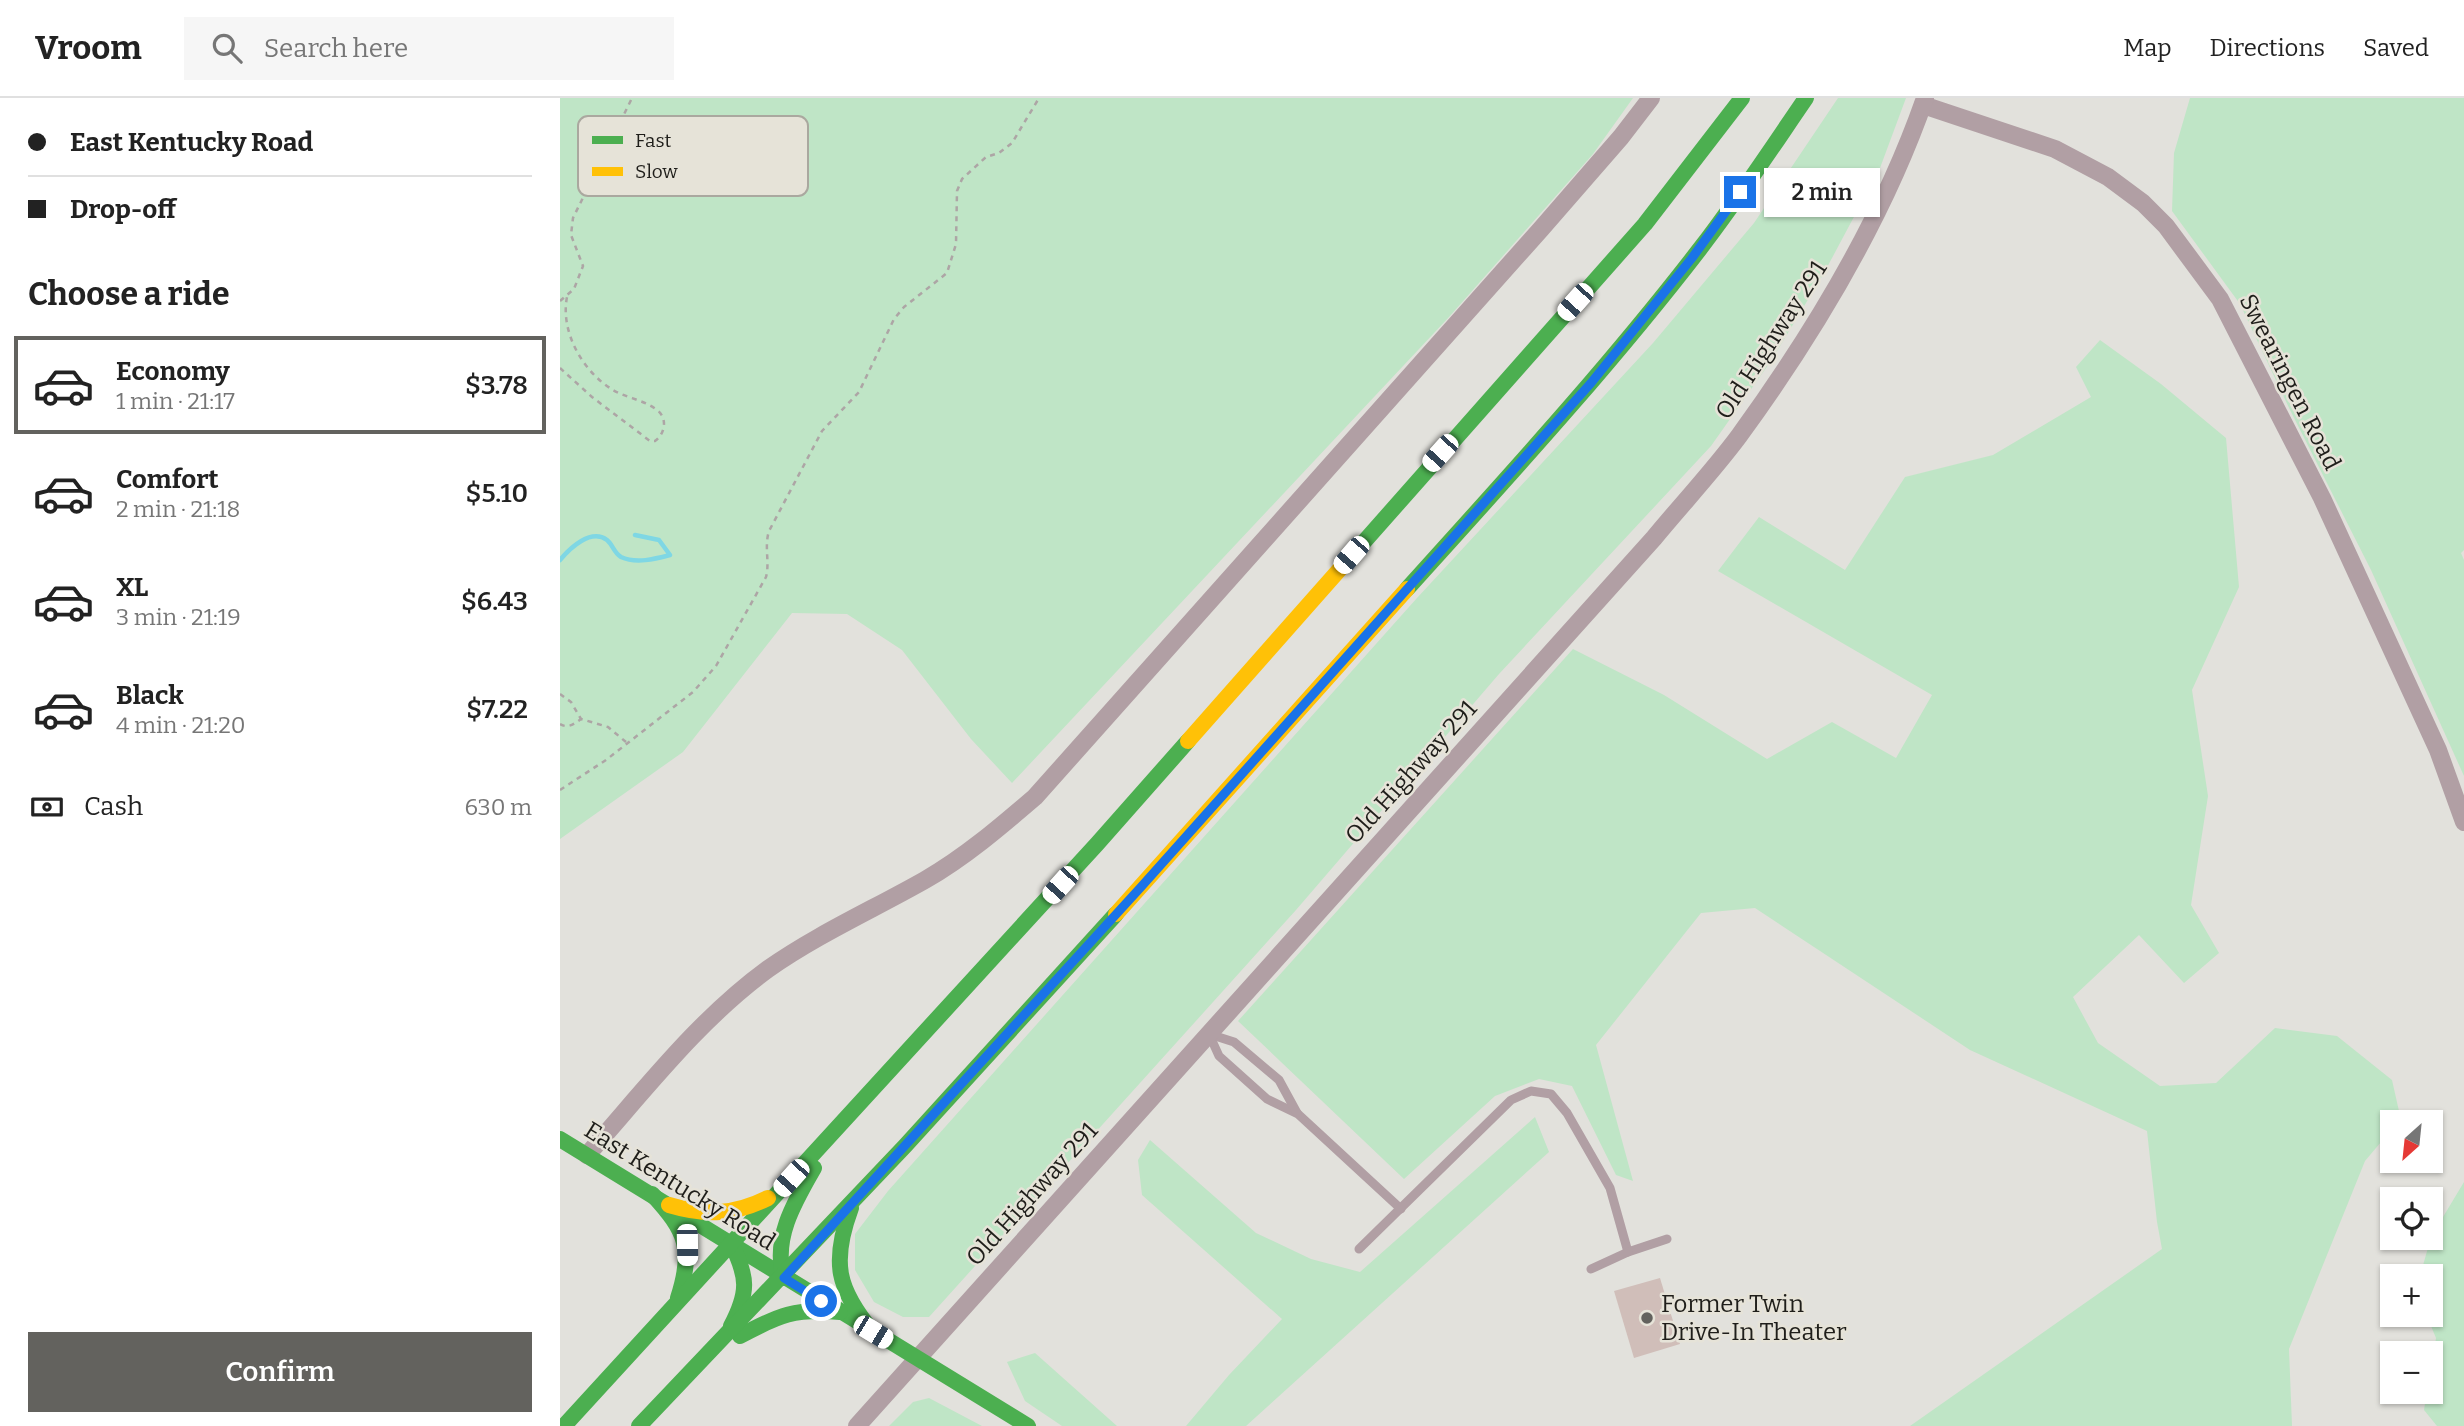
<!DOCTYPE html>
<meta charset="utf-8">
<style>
body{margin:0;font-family:Bitter,serif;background:#f6f6f6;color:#222;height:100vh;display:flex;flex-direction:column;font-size:26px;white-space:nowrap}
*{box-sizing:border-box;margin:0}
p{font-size:23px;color:#767676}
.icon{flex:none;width:38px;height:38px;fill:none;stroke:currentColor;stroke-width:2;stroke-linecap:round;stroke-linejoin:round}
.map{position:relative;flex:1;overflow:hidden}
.drawer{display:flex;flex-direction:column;background:#fff;width:560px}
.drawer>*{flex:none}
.guide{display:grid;align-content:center;height:154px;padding:0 28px;background:#fff}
.needle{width:46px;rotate:207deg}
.controls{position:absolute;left:1820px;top:1012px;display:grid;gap:14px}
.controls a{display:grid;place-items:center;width:63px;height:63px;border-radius:0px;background:#fff;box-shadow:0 2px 5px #0004;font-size:35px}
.end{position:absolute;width:32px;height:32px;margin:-16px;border:9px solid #1a73e8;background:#fff;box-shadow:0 0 0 4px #fff}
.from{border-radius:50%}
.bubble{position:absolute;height:49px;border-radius:0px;background:#fff;box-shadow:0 2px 5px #0004;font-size:23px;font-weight:600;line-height:49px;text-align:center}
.car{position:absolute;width:21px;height:42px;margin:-21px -10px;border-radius:9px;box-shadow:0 0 5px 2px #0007;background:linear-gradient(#fff 24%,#345 0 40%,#fff 0 76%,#345 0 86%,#fff 0)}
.guide b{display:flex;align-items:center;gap:24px;height:66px;font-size:26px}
.guide b+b{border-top:2px solid #e0e0e0}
.guide i{width:18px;height:18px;background:#222}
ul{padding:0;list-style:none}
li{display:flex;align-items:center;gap:21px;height:98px;margin:0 14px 10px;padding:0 14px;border:4px solid transparent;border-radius:0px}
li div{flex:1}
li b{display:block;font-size:26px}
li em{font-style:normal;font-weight:600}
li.current{border-color:#63625e}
li>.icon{width:63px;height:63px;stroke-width:1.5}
h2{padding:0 28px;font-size:32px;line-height:84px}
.pay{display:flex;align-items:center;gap:18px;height:77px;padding:0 28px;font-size:26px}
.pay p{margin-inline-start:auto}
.primary-button{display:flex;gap:14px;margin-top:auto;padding:14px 28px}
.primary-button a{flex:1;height:80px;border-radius:0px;background:#63625e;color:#fff;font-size:28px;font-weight:600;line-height:80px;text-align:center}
header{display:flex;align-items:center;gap:42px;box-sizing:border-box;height:98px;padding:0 35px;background:#fff;border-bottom:2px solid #e0e0e0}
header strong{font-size:33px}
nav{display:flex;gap:38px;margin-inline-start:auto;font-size:24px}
.search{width:490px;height:63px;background:#f6f6f6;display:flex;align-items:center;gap:18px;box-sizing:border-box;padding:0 24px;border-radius:0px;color:#767676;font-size:26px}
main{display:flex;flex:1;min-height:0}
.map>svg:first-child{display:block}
.green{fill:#bfe5c6}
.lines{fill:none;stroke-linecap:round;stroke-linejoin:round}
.stream{stroke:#7fd7e4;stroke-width:4.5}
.building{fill:#d0beb9}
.path{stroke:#ada5a5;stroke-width:2.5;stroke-dasharray:5 5;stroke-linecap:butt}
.lane{stroke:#b19fa4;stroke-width:9}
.street{stroke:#b19fa4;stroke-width:18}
.fast{stroke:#4caf50;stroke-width:16}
.slow{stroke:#ffc107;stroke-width:16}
.route{stroke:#1a73e8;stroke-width:9}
.poi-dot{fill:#63625e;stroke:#e6e3d8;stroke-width:2.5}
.labels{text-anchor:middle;stroke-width:5;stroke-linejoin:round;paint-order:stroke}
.street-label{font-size:24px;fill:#1f1e1a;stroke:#e6e3d8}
.poi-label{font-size:24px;fill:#1f1e1a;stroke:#e6e3d8;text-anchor:start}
.key{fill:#e6e3d8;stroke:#aaa89f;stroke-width:2}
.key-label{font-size:19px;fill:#1f1e1a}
</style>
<header>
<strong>Vroom</strong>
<div class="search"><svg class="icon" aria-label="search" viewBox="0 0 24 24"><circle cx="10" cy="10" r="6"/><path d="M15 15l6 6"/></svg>Search here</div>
<nav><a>Map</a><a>Directions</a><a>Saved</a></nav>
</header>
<main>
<section class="drawer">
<div class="guide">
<b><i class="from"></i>East Kentucky Road</b>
<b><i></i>Drop-off</b>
</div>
<h2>Choose a ride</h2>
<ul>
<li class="current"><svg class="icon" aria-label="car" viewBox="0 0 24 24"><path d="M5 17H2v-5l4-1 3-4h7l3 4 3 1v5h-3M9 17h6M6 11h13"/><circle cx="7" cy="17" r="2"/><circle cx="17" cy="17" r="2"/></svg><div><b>Economy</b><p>1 min · 21:17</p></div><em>$3.78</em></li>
<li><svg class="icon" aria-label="car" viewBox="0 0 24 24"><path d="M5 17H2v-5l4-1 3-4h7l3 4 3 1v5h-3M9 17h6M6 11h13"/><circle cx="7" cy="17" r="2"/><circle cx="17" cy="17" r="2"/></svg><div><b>Comfort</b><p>2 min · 21:18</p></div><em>$5.10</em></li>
<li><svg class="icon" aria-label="car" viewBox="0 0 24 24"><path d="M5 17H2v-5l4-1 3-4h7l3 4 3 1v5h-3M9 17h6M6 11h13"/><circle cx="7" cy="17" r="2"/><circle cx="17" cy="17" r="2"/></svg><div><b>XL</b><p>3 min · 21:19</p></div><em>$6.43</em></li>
<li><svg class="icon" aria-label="car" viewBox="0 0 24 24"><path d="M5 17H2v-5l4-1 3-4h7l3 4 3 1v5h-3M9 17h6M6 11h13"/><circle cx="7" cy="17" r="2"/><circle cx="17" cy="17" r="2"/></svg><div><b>Black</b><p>4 min · 21:20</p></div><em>$7.22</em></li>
</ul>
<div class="pay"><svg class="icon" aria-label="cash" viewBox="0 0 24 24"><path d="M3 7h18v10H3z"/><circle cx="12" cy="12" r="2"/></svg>Cash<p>630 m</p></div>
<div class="primary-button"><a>Confirm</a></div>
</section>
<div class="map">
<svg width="1904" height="1328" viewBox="0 0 1904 1328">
<rect width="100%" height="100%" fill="#e2e1dc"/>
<g class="green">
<polygon points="0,0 1073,0 1033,56 889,219 452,685 411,641 342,552 287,516 232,515 123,654 0,741"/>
<polygon points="1278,0 1346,0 1320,70 1264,175 1211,263 1151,348 939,576 736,812 369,1219 343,1219 314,1204 295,1172 295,1136 328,1093 857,500 1093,245 1194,125"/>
<polygon points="1630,0 1904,0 1904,452 1901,455 1904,462 1904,678 1811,472 1730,312 1680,206 1612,113 1614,55"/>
<polygon points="1540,242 1601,286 1666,340 1679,489 1632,592 1648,698 1631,807 1659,855 1624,885 1579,837 1513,899 1538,945 1600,988 1656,985 1715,930 1777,938 1832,982 1841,1022 1832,1024 1832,1031 1805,1063 1729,1251 1732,1328 1350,1328 1602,1151 1597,1124 1587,1033 1410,952 1195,810 1141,815 1036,947 1073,1083 1056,1077 1012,988 979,981 935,998 844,1081 678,923 1013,551 1104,597 1207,661 1272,624 1336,660 1372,597 1158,473 1199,419 1285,472 1345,379 1433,357 1531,299 1516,269"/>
<polygon points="975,1019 989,1054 686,1328 626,1328 669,1277 722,1221 582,1097 578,1062 590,1042 696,1135 751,1161 800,1174"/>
<polygon points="1904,1084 1904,1328 1877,1328 1864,1312 1867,1293 1871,1293 1871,1272 1876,1240 1866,1216 1871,1216 1871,1178 1860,1178 1871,1139"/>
<polygon points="475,1255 557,1328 502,1328 465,1303 447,1264"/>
<polygon points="369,1300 422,1328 329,1328 353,1304"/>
</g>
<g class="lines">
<path class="stream" d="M 0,462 C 10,450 31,430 47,442 C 53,447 54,455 61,459 C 76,466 95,461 110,457 L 99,442 L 75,437"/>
</g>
<polygon class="building" points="1100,1180 1120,1246 1074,1260 1054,1193"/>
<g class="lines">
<g class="path">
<polyline points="0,203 14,191 23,168 11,137 13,120 72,0"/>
<path d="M 0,270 L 32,299 L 90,343 L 95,343 C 105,336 108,320 97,312 C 84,302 67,300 53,292 C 23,274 0,234 7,199"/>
<polyline points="0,596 11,604 21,621 48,629 66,644"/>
<path d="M 0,626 C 8,631 14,626 21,621"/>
<path d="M 0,692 L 46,662 L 133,594 L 156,568 L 206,479 C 210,464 204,449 209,433 L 262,333 L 299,294 L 334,221 L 344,209 L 387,175 L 396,146 L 397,93 L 402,81 L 426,59 L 439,55 L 452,45 L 479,0"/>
</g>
<g class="lane">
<polyline points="649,936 659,958 707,1001 738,1016 841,1111"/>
<polyline points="649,936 674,944 719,982 737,1015"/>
<polyline points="799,1151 951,1002 971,993 991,996 1007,1015 1050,1090 1068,1154 1107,1141"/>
<polyline points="1031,1171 1068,1154"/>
</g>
<g class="street">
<polyline points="1363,7 1495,51 1548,79 1583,105 1606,128 1660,201 1762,400 1878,652 1904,724"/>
<path d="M 27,1057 C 84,993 138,922 208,871 C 258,836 312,812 365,782 C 405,759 440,729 475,699 L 981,131 L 1061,39 L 1091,0"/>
<path d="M 297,1328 L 1094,440 C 1122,406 1153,373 1179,338 C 1254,235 1323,121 1365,0"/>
</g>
<g class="fast">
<polyline points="795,454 1085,126 1182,0"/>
<path d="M 847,491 C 947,380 1048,270 1139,152 C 1177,103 1211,51 1246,0"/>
<polyline points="0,1041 468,1328"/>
<path d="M 92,1096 C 126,1133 134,1151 118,1200"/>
<path d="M 291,1110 C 271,1164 277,1191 313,1234"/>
<path d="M 171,1145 C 188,1179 189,1194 171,1228"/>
<path d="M 224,1180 C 212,1141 235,1103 254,1070"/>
<path d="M 180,1238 C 219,1217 235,1210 280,1214"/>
<polyline points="4,1328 537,746 628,643"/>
<polyline points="79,1328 345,1048 556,816"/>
</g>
<g class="slow">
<polyline points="628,643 795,454"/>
<polyline points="556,816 847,491"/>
<path d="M 109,1107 C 146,1118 174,1117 208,1100"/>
</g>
</g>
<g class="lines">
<polyline class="route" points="261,1203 224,1180 581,789 1031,285 1132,160 1180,94"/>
</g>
<circle class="poi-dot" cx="1087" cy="1220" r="7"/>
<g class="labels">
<g class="street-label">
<text transform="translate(1211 242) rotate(-57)" y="8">Old Highway 291</text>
<text transform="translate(1730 284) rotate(63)" y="8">Swearingen Road</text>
<text transform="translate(851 674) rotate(-48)" y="8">Old Highway 291</text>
<text transform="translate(120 1088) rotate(32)" y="8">East Kentucky Road</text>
<text transform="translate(472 1096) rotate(-48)" y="8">Old Highway 291</text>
</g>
<g class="poi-label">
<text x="1101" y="1214">Former Twin<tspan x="1101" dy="28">Drive-In Theater</tspan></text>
</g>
</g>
<rect x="18" y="18" width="230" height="80" rx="10" class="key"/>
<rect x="32" y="38" width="31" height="8" fill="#4caf50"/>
<rect x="32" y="69" width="31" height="9" fill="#ffc107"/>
<g class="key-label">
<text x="75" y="49">Fast</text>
<text x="75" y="80">Slow</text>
</g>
</svg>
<div class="controls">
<a><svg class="needle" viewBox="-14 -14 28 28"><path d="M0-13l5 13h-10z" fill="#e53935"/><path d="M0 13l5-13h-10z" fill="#767676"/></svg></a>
<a><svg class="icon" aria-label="locate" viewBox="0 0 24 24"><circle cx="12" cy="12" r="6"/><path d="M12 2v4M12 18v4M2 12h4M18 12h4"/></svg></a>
<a>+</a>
<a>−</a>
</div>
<i class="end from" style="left:261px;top:1203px"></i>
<i class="end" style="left:1180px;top:94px"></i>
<div class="bubble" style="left:1204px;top:70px;width:116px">2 min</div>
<i class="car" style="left:1015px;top:204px;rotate:222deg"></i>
<i class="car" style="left:880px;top:355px;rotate:222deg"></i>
<i class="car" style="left:791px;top:457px;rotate:221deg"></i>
<i class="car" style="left:500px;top:787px;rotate:222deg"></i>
<i class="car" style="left:231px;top:1080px;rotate:222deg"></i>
<i class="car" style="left:127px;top:1147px;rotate:179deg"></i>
<i class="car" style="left:313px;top:1234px;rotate:121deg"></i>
</div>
</main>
